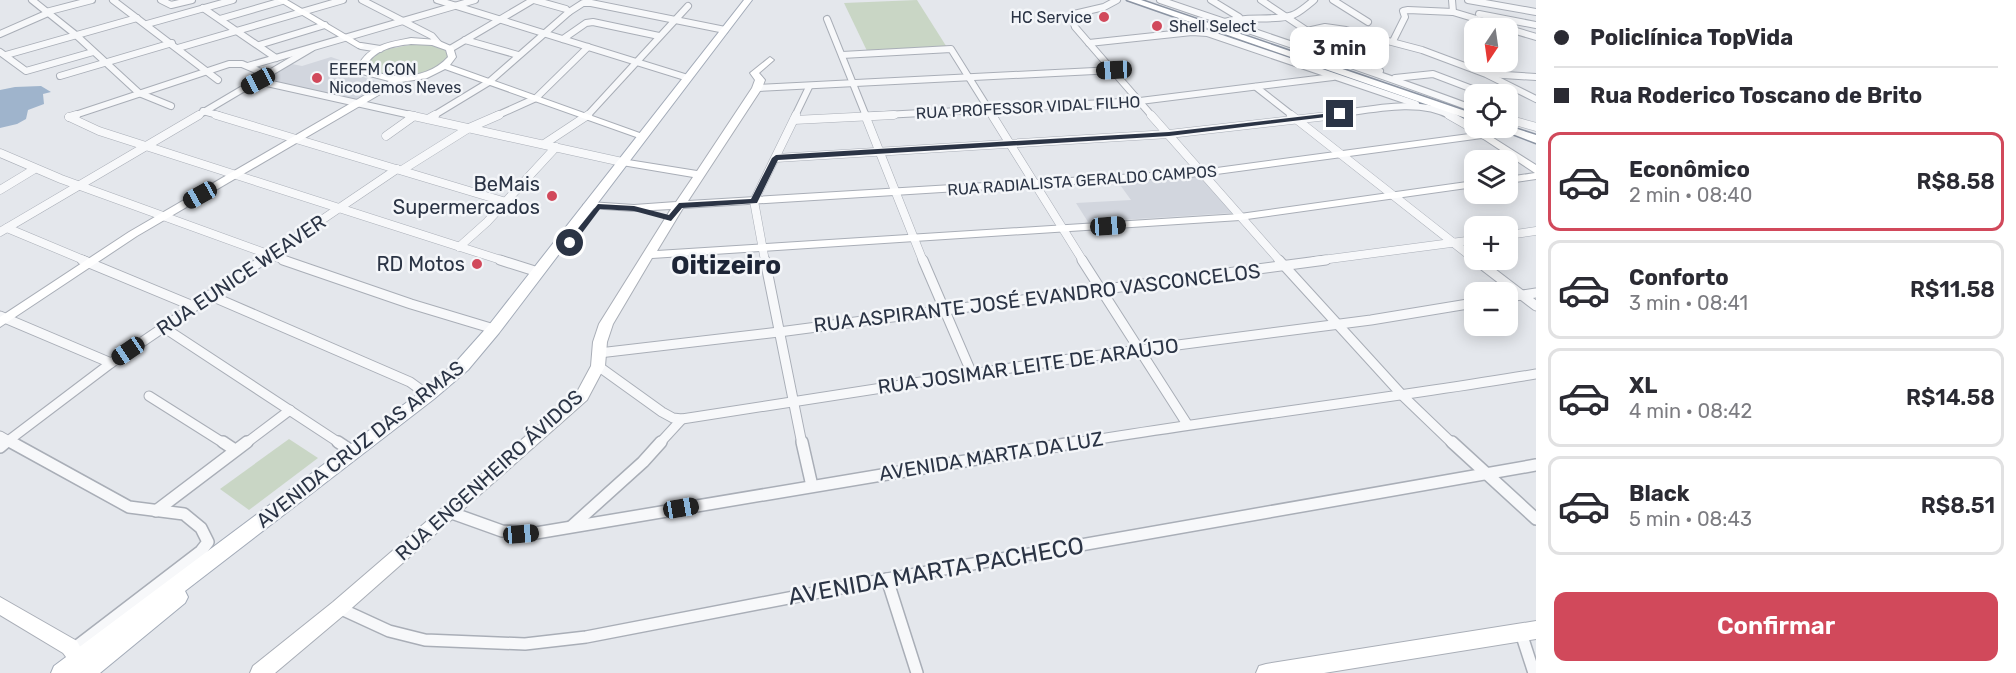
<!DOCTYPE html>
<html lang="pt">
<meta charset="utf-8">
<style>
body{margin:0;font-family:Rubik,sans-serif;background:#f2f2f3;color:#2b2b33;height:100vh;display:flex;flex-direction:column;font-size:22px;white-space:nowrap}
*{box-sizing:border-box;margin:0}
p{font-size:20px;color:#7c7c81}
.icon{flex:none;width:33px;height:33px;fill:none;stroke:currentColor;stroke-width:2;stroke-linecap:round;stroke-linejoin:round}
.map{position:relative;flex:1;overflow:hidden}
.panel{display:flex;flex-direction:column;background:#fff;width:480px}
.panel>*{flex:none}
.hud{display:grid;align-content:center;height:132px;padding:0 18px;background:#fff}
.needle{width:39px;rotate:193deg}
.fabs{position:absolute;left:1464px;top:18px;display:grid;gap:12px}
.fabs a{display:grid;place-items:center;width:54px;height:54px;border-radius:12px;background:#fff;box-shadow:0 3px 15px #0003;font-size:30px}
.end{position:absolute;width:27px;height:27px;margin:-14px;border:8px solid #2b3445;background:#fff;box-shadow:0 0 0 3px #fff}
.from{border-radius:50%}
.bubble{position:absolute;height:42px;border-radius:12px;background:#fff;box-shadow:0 3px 15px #0003;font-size:20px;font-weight:600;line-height:42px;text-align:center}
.car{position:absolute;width:18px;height:36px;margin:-18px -9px;border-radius:8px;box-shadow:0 0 4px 2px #0007;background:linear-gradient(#222 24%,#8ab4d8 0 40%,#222 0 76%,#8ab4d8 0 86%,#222 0)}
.hud b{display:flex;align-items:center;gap:21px;height:57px;font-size:22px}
.hud b+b{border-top:2px solid #e1e1e2}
.hud i{width:15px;height:15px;background:#2b2b33}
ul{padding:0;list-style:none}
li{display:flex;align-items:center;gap:18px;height:99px;margin:0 12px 9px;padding:0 6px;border:3px solid #e1e1e2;border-radius:12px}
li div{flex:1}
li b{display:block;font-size:22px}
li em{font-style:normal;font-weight:600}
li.active{border-color:#d1495b}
li>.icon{width:54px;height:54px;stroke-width:1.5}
.action{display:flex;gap:12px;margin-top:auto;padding:12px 18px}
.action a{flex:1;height:69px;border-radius:12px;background:#d1495b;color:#fff;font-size:24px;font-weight:600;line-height:69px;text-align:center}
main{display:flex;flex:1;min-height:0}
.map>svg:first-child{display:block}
.built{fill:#d2d6de}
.green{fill:#c9d6c5}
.water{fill:#9fb4cc}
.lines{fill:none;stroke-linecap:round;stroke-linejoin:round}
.street-far3-casing{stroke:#a9aeb7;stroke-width:8}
.street-far2-casing{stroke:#a9aeb7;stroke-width:9}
.street-far1-casing{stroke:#a9aeb7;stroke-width:11}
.street-casing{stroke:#a9aeb7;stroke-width:14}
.secondary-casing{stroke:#a9aeb7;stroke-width:2}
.primary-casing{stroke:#a3abb8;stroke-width:2}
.highway-casing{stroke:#8b94a3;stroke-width:3}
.street-far3{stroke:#f7f8fa;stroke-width:6}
.street-far2{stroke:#f7f8fa;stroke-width:8}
.street-far1{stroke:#f7f8fa;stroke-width:9}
.street{stroke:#f7f8fa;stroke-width:11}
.secondary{fill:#fff;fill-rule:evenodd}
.primary{fill:#fff;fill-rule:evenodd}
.highway{fill:#fff;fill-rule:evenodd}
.route{fill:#2b3445}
.poi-dot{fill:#d1495b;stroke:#f4f6f9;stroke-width:2}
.labels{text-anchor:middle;stroke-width:5;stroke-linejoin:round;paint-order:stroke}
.far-poi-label{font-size:16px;fill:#2b3445;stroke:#f4f6f9;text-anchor:start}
.far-street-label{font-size:16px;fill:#2b3445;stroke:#f4f6f9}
.poi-label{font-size:20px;fill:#2b3445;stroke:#f4f6f9;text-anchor:end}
.street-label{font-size:20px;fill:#2b3445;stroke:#f4f6f9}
.near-street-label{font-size:24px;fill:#2b3445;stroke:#f4f6f9}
.district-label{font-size:26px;font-weight:bold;fill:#1d2536;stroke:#f4f6f9}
</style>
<main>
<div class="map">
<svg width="1536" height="673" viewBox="0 0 1536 673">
<rect width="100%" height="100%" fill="#e4e7ec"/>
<g class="built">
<polygon points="331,57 354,65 357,74 368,79 387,84 356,101 266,80 292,64 302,66"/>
<polygon points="1201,177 1233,213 1088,222 1076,203 1131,200 1118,182"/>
</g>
<g class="green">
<polygon points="917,0 948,49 868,53 844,3"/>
<path d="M 420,43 C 431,45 445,44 448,56 C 437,76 380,86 366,66 L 368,60 L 383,50 Z"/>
<polygon points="289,439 318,458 249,510 220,489"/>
</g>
<polygon class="water" points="41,86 51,92 43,94 44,104 28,110 26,119 17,124 0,128 0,90 15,87"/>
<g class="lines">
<g class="street-far3-casing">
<g id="street-far3">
<polyline points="32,0 76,35 139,93 171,106"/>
<polyline points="113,0 218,80"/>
<polyline points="161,0 171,5 192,0"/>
<polyline points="362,0 432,36 438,43"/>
<polyline points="437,0 688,78"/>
<polyline points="1117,0 1104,7 1074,14 1072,18 1075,27 1152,116"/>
<path d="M 1160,0 C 1265,36 1370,70 1474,109"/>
<polyline points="1211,0 1239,17"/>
<polyline points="1261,0 1306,30 1380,71"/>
<polyline points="1333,0 1368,22"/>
<polyline points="1452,0 1453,12"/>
<polyline points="1468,0 1536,12"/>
<polyline points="203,8 276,58"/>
<polyline points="46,12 92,0"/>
<polyline points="569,12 583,3 591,3 725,30"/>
<polyline points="1479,14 1536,25"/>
<polyline points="220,19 282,1"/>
<polyline points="827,19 866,116"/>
<path d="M 1224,22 C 1246,15 1279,22 1295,14 C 1301,11 1308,5 1314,0"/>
<polyline points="147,24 233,0"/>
<polyline points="1307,31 1325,27 1346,30 1422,50 1486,74 1536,99"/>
<polyline points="0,34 48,13"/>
<polyline points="563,39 586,23 593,22 659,36"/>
<polyline points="465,40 518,55"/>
<polyline points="1393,41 1405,17 1403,11 1408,10 1453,12 1536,37"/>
<polyline points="1089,43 1192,32 1207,33 1416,104"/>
<polyline points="259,45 325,25"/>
<polyline points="361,46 380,49"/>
<polyline points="178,48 343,0"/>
<polyline points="450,49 533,0"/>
<polyline points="0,52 26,71 93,52"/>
<polyline points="6,55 137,18"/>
<polyline points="842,55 951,49 993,116"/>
<polyline points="248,66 475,0"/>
<polyline points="1488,74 1536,77"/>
<polyline points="60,76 172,43"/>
<polyline points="1395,78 1433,74 1475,90"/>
<polyline points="258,81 415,116"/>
<polyline points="1256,87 1293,116"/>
<polyline points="757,88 1114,70"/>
<polyline points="203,111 221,116"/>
<polyline points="72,116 229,64 242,64 268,75"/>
<polyline points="197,116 312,48"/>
<polyline points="433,116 489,82 569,12 566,9 534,0"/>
<polyline points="496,116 536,98 588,47"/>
<polyline points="587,116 688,6"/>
<polyline points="795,116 809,87"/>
<polyline points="866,116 1140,101 1333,77"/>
<path d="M 1323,116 C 1362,112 1417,96 1451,116"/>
</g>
</g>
<g class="street-far2-casing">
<g id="street-far2">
<polyline points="216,115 506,202"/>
<polyline points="409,115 622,162"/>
<polyline points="865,115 923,261"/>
<polyline points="992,115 1083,261"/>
<polyline points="1151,115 1280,261"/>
<polyline points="1291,115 1474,259"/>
<polyline points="1449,115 1484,135"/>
<polyline points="69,117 99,131 504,261"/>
<polyline points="69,117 76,115"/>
<polyline points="428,119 435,115"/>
<polyline points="1508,119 1536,127"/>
<polyline points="794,120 894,115"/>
<polyline points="386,136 414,116"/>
<polyline points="544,144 588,115"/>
<polyline points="0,153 61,179 287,261"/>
<polyline points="776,158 1169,134 1336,115"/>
<polyline points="402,170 469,128 499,115"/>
<polyline points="0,190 33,170"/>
<polyline points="7,228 86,261"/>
<polyline points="0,232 199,115"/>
<polyline points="1508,235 1536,231"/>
<polyline points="459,247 487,222 556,147"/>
<polyline points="261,261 397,169"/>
<polyline points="765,261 754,201 796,115"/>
<polyline points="1314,261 1474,240"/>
</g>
</g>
<g class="street-far1-casing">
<g id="street-far1">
<polyline points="82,260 193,306"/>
<polyline points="283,260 411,304 494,329"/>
<polyline points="500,260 538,272"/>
<polyline points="765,260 802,444"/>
<polyline points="923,260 972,374"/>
<polyline points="1082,260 1187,424"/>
<polyline points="1279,260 1403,396 1453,444"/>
<polyline points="1476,260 1536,306"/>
<polyline points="209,295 410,382 428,395"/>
<polyline points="1508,297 1536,293"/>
<polyline points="0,316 111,363"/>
<polyline points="163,327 341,444"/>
<polyline points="599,353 779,332 1326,260"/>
<polyline points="598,366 662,412 673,418 682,419 1062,360 1371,320 1474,303"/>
<polyline points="149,396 225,444"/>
<polyline points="0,436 14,444"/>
<polyline points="4,444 111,363 263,260"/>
<polyline points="245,444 290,410"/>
<polyline points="659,444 682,419"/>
<path d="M 1069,444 C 1224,418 1381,400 1536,374"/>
</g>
</g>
<g class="street-casing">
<g id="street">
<polyline points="11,442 129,507 184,514 201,528 208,542 201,551 73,649"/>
<polyline points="223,442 235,450"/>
<polyline points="338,442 353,452"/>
<polyline points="802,442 812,486"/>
<polyline points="1452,442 1536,519"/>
<polyline points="0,447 6,442"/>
<polyline points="156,511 247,442"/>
<polyline points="449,512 502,531 536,533 1078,442"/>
<polyline points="572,526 643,462 661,442"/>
<polyline points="887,579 917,673"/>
<polyline points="339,608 389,631 425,640 525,644 586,637 887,579 1536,465"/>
<polyline points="1521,633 1534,673"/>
</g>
</g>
<g class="secondary-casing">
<g id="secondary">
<polygon points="277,0 287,0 365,46 358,48"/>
<path d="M 411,38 L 437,40 L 453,47 L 456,57 L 450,65 L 648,136 L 643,139 L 639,138 L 445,69 L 427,78 L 401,82 L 137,236 L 0,327 L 0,317 L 129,232 L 389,81 L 362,74 L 358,66 C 368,45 390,42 411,38 ZM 411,44 L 432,45 L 446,50 L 448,57 C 428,79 395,80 369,70 L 366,66 C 375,49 394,46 411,44 Z"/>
<polygon points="770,57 774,60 759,73 765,80 762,88 688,201 1202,170 1484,132 1536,165 1536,179 1508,183 1508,177 1535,173 1482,138 1202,176 683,208 657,251 1240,214 1474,181 1474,187 1240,220 652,258 613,324 607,342 605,366 587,400 345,614 275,673 250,673 253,666 333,602 577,392 591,366 593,342 599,324 671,209 634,211 589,208 583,205 589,202 634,205 676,202 693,177 622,165 617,162 622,159 697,171 752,88 755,80 750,73"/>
<polygon points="0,597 77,641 84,654 86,673 66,673 66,657 63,653 0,615"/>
<polygon points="1536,621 1536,639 1324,673 1256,673 1259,666 1266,664"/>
</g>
</g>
<g class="primary-casing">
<polygon id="primary" points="744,0 752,0 499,333 468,370 434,399 185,591 188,597 185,603 100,673 51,673 54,666 422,391 456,362 489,325"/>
</g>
<g class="highway-casing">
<g id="highway">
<polygon points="1127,0 1141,0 1474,114 1474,121"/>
<polygon points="1508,126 1536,135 1536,143 1497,128 1508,128"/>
</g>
</g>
<use href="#street-far3" class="street-far3"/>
<use href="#street-far2" class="street-far2"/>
<use href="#street-far1" class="street-far1"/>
<use href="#street" class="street"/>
<use href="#secondary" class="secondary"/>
<use href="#primary" class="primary"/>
<use href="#highway" class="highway"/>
</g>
<polygon class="route" points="1340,112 1343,115 1169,136 778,160 757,203 682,208 671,221 634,211 600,209 573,245 566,243 598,204 634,206 669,215 679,203 751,199 772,158 776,155 1169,132"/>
<g class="poi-dot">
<circle cx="1104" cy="17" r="6"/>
<circle cx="1157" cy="26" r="6"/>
<circle cx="317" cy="78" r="6"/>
<circle cx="552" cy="196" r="6"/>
<circle cx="477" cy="264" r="6"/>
</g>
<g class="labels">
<g class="far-poi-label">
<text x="1092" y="23" text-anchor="end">HC Service</text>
<text x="1169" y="32">Shell Select</text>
<text x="329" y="75">EEEFM CON<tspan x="329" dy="18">Nicodemos Neves</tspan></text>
</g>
<g class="far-street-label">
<text transform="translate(1028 107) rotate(-3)" y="6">RUA PROFESSOR VIDAL FILHO</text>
<text transform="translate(1082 180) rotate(-4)" y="6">RUA RADIALISTA GERALDO CAMPOS</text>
</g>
<g class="poi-label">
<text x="540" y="191">BeMais<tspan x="540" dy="23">Supermercados</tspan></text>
<text x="465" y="271">RD Motos</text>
</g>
<g class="street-label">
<text transform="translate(241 275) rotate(-34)" y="7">RUA EUNICE WEAVER</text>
<text transform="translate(1037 298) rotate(-7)" y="7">RUA ASPIRANTE JOSÉ EVANDRO VASCONCELOS</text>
<text transform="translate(1028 366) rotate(-8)" y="7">RUA JOSIMAR LEITE DE ARAÚJO</text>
<text transform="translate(360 444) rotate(-38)" y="7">AVENIDA CRUZ DAS ARMAS</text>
<text transform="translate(991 456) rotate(-9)" y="7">AVENIDA MARTA DA LUZ</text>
<text transform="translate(489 475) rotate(-42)" y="7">RUA ENGENHEIRO ÁVIDOS</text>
</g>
<g class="near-street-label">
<text transform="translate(936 571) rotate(-10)" y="8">AVENIDA MARTA PACHECO</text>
</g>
<g class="district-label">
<text x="726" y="274">Oitizeiro</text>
</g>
</g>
</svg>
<div class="fabs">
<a><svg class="needle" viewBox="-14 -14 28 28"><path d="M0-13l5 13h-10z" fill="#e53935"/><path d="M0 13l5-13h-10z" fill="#7c7c81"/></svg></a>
<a><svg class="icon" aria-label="locate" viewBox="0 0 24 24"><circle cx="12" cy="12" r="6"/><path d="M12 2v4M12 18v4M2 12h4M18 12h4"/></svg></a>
<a><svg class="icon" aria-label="layers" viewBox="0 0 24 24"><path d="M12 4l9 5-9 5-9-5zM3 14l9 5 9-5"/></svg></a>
<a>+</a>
<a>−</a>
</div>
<i class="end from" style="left:570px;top:243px"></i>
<i class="end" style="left:1340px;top:114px"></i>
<div class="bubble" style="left:1290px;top:27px;width:99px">3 min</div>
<i class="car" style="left:1114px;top:70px;rotate:267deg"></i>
<i class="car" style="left:258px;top:81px;rotate:242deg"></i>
<i class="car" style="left:200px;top:195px;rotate:241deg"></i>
<i class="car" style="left:1108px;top:226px;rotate:86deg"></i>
<i class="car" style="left:128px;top:351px;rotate:236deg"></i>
<i class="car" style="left:681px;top:508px;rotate:81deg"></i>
<i class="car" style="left:521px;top:534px;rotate:85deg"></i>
</div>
<section class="panel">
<div class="hud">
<b><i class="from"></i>Policlínica TopVida</b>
<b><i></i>Rua Roderico Toscano de Brito</b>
</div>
<ul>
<li class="active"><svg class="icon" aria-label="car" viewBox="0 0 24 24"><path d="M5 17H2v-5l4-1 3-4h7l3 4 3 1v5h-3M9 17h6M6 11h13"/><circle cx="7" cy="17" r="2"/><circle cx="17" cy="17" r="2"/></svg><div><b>Econômico</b><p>2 min · 08:40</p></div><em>R$8.58</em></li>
<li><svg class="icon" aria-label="car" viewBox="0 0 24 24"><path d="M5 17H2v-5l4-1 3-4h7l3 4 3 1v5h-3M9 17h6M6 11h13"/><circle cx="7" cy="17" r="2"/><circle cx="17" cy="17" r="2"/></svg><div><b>Conforto</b><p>3 min · 08:41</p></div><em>R$11.58</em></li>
<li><svg class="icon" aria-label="car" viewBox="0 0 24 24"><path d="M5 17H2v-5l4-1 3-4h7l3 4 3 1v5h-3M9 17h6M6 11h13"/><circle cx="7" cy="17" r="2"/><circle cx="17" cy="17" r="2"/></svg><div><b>XL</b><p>4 min · 08:42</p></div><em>R$14.58</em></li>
<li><svg class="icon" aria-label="car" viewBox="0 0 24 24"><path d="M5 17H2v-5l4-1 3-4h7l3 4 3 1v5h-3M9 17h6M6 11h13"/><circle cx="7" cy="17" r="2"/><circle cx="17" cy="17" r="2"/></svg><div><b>Black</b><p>5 min · 08:43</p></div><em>R$8.51</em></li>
</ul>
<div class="action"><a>Confirmar</a></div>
</section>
</main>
